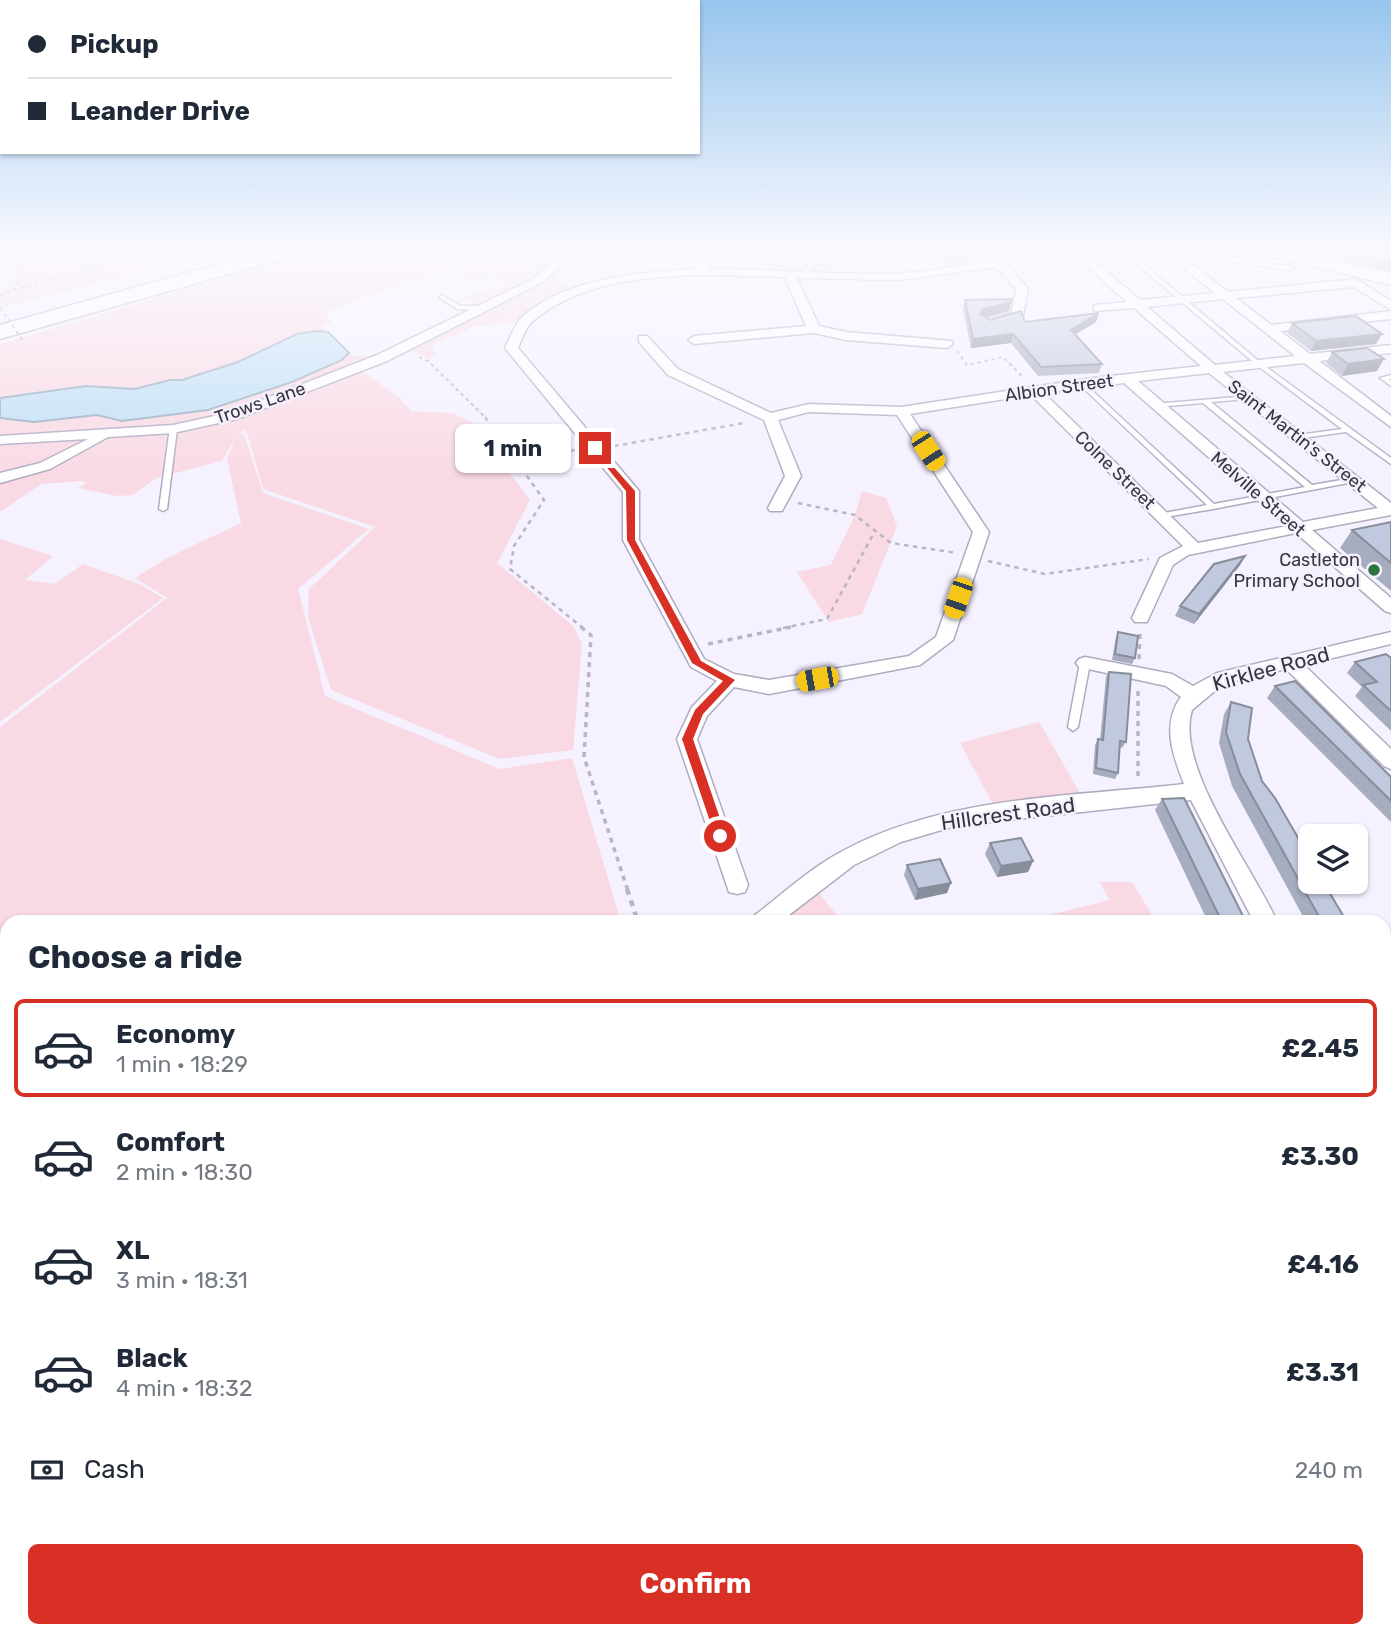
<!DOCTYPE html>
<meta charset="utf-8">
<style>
body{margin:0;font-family:Rubik,sans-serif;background:#f2f2f3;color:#1f2937;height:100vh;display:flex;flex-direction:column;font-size:26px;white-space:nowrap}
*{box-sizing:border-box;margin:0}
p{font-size:23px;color:#747a83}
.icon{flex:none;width:38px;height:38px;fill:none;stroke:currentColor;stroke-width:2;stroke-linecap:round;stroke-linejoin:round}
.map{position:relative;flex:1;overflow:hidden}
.panel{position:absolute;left:0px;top:915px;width:1391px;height:723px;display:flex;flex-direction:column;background:#fff;border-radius:21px 21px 0 0;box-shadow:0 2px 5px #0004}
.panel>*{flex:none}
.hud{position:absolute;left:0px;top:0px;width:700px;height:154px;box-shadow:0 2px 5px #0004;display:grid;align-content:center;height:154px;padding:0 28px;background:#fff}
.controls{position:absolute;left:1298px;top:824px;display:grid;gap:14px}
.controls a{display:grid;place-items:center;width:70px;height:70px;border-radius:10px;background:#fff;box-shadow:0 2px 5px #0004;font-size:35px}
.end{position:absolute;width:32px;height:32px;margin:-16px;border:9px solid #d93025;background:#fff;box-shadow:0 0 0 4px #fff}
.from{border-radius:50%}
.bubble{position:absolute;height:49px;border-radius:10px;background:#fff;box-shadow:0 2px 5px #0004;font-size:23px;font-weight:700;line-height:49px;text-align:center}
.car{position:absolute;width:21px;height:42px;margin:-21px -10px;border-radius:9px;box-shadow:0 0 5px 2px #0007;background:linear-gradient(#f5c518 24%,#345 0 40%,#f5c518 0 76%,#345 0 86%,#f5c518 0)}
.hud b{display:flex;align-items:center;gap:24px;height:66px;font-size:26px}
.hud b+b{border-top:2px solid #e0e1e3}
.hud i{width:18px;height:18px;background:#1f2937}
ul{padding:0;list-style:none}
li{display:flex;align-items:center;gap:21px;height:98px;margin:0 14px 10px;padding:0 14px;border:4px solid transparent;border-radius:10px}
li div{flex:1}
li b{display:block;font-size:26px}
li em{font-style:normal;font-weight:700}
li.selected{border-color:#d93025}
li>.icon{width:63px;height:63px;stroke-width:1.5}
h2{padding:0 28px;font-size:32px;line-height:84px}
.pay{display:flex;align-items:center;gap:18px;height:77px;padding:0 28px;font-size:26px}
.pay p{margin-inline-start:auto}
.button{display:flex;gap:14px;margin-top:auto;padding:14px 28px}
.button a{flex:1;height:80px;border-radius:10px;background:#d93025;color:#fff;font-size:28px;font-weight:700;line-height:80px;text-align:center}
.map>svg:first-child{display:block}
.green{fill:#f9d9e3}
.water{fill:#bfdff5;stroke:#96acbe;stroke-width:2}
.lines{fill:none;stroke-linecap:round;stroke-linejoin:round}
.service-casing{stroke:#b1abc0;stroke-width:3}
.minor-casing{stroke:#b1abc0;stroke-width:3}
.primary-casing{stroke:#b1abc0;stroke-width:3}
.motorway-casing{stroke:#b1abc0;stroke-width:3}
.path-far4{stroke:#b9b5c2;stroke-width:2;stroke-dasharray:3.5 3.5;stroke-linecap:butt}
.path-far3{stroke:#b9b5c2;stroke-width:2.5;stroke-dasharray:4.5 4.5;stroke-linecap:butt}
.path-far2{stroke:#b9b5c2;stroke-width:3.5;stroke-dasharray:5 5;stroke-linecap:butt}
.path-far1{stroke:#b9b5c2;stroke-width:4.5;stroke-dasharray:6 6;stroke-linecap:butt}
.path{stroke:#b9b5c2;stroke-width:5;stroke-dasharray:8 8;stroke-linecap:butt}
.service{fill:#fff;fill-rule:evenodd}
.minor{fill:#fff;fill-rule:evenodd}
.primary{fill:#fff;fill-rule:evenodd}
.motorway{fill:#fff;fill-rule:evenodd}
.path-bridge{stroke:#b9b5c2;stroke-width:2;stroke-dasharray:3.5 3.5;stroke-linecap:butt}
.wall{fill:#a6adbf}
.shaded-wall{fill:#878d9b}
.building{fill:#c1c9de;stroke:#878d9b;stroke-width:2}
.route{fill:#d93025}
.poi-dot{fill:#2a7543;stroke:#f5f1ff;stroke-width:2.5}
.labels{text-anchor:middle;stroke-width:5;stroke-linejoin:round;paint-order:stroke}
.far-street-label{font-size:18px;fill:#38353e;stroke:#f5f1ff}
.far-poi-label{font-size:18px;fill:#38353e;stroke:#f5f1ff;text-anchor:end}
.street-label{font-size:21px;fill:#38353e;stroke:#f5f1ff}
</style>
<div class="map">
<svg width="1391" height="1637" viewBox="0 0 1391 1637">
<rect width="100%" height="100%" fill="#f5f1ff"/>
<g class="green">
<polygon points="1,252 218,252 0,308 0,296 15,276"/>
<polygon points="311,252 593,252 554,277 573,291 517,322 476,326 432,345 436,355 429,359 406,347 478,306 464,296 505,285 495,275 462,282 462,268 396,285 325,313 332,322 320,327 353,356 367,355 364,373 358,377 365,374 398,396 411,411 453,413 471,422 530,500 497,563 573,626 582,643 573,750 500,759 331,690 308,617 309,589 375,527 263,489 246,429 237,436 244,434 263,493 369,529 298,589 325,696 500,769 572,758 621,922 7,922 8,1631 0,1637 0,727 167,598 135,578 167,558 241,523 227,459 236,437 222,461 156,478 133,495 117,496 78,488 86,483 82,481 41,484 0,512 0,344"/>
<polygon points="757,252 831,252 834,272 756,270"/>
<polygon points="862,491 886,498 897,526 862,614 829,622 797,572 831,565 855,515"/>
<polygon points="0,539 53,556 25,580 55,584 83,564 139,584 163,598 0,722"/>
<polygon points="1039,722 1080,793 1073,798 995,808 960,743"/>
<polygon points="1099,882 1132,882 1156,922 1021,922 1110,900"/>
<polygon points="819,893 842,922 781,922"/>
<polygon points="1384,1320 1391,1343 1391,1637 1088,1637 1095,1635 1094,1631 1384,1631"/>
</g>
<polygon class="water" points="317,331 328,332 349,353 342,360 292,382 208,410 122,421 97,415 34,422 0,418 0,398 86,386 135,389 170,380 182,380 238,362 297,334"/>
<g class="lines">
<g class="service-casing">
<g id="service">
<polygon points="1122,252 1129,252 1262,364 1391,458 1391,464 1346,432 1295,439 1295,435 1298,435 1342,429 1258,366"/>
<polygon points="1219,256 1290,266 1293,268 1290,270 1219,260 1179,261 1176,259 1179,257"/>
<polygon points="841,257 843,258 843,260 813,266 806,276 801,275 809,264"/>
<polygon points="442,295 460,306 482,306 485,308 482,310 457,309 440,298 440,296"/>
<polygon points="1391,375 1391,379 1389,379 1391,381 1391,386 1380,378"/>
<polygon points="1080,383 1084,383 1214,504 1305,487 1203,403 1156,407 1154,406 1154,404 1249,396 1249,398 1247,399 1211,402 1312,485 1353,478 1357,480 1353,482 1213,509 1159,518 1159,514 1207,505 1080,385"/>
<polygon points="170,427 177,429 167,509 163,511 159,509"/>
<polygon points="1085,660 1090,663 1078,727 1073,731 1068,727 1080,663"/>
<polygon points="726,1631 744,1631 745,1637 727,1637"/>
</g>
</g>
<g class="minor-casing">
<g id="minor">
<polygon points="565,252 578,252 541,283 387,361 237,419 173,433 108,437 50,469 0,483 0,473 40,463 88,439 0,444 0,436 173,425 228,413 377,355 533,279"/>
<path d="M 697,252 L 709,252 L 708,269 C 777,269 847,277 916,272 C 960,269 1004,252 1048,252 L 1006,265 L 1028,288 L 1023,316 L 993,325 L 987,321 L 989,318 L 1011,313 L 1016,289 L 996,267 L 899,280 L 797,278 L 819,326 L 846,332 L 952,341 L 953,344 L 947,348 L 846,340 L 814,333 L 694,344 L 688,340 L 694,336 L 806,326 L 785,277 C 706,275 600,266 534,320 C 526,326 522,339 518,348 L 639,491 L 639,540 L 704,659 L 734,674 L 769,680 L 909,656 L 936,637 L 973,532 L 897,415 L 809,412 L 778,420 L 801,476 L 782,511 L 770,511 L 768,508 L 785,476 L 764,420 L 668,375 L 639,342 L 639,336 L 647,336 L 678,369 L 771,413 L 809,404 L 901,407 L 1093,378 L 1201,366 L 1134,308 L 1094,311 L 1094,305 L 1127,302 L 1071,252 L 1084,252 L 1140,300 L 1215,293 L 1163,252 L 1176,252 L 1228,292 L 1356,279 L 1391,301 L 1391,310 L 1354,287 L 1236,298 L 1271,325 L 1391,311 L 1391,319 L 1280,331 L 1310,354 L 1391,345 L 1391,353 L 1319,361 L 1391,416 L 1391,427 L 1304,363 L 1223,372 L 1391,503 L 1391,515 L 1312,530 L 1391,598 L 1391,613 L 1385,611 L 1296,533 L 1188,555 L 1173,565 L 1147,622 L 1135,622 L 1132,618 L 1160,558 L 1183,546 L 1031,395 L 910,414 L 989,532 L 953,640 L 920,665 L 769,694 L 734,687 L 707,716 L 697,739 L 748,885 L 745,892 L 737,894 L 729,892 L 677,739 L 692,707 L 717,681 L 691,667 L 623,540 L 623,492 L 505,348 C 510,337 515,324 524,315 C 570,277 640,273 696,269 ZM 1223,299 L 1295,356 L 1215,365 L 1147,307 ZM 1209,373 L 1378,508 L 1303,522 L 1138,381 ZM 1124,383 L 1287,526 L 1198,543 L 1044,393 Z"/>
<polygon points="1316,252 1328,252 1318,263 1310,263 1308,261"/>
<path d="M 1391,632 L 1391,644 L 1304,665 L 1391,749 L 1391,769 L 1384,766 L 1286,669 L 1223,684 L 1192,710 C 1174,767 1255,870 1277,922 L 1254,922 L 1191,800 L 955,826 L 901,842 L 854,865 L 780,922 L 752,922 L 755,915 C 783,894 810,868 841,852 C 943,796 1071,797 1184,784 C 1173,756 1161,724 1181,697 L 1166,686 L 1079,667 L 1076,663 L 1079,659 L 1085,657 L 1172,674 L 1193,686 L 1217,673 Z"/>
<polygon points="1384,1133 1391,1136 1391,1172 1384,1170"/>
</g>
</g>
<g class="primary-casing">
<polygon id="primary" points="1265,252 1298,252 1391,273 1391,285 1268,256"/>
</g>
<g class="motorway-casing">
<polygon id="motorway" points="262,252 295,252 292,256 0,339 0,325"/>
</g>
<g class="path-far4">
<polyline points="14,290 106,264 134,252"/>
<polyline points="0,295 13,291 19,279 18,259 11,252"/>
<polyline points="957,351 967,365 1003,357 1024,378"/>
<polyline points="419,357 428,361 487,419"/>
</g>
<g class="path-far3">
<polyline points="485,417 544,500 514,546 510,569 583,628"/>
<polyline points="614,446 744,423"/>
<polyline points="517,460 575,450"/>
<polyline points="798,503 855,515 891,543 957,553"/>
<polyline points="988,561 1045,574 1149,559"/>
<polyline points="783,628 827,619 875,531"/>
</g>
<g class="path-far2">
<polyline points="581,627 591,635 584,757 628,891"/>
<polyline points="708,644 791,627"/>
<polyline points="1139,659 1140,632"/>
<polyline points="1138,691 1138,778"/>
</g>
<polyline class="path-far1" points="627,889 638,922"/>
<g class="path">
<polyline points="851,1631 853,1637"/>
<polyline points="22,1637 27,1631"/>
</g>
<use href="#service" class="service"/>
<use href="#minor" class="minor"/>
<use href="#primary" class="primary"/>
<use href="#motorway" class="motorway"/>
<polyline class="path-bridge" points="0,308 24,342"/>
</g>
<g class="wall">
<polygon points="865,252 890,252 890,253"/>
<polygon points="927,252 971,252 969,261 939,262 938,257 929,257"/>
<polygon points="1349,252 1391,252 1391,272 1345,260"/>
<polygon points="965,300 1009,311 985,317 990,320 1025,322 1099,313 1096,322 1075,334 1102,364 1099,373 1038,376 1011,343 971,348 963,308"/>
<polygon points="1292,323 1382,334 1376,344 1311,351 1287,333"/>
<polygon points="1332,352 1377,371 1342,376 1326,363"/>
<polygon points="1391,522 1391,591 1340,548 1352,530"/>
<polygon points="1245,556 1240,565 1194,624 1175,616 1180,606"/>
<polygon points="1118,632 1135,658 1132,664 1112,660 1116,637"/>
<polygon points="1391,658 1391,731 1355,696 1362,687 1347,673 1355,662"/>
<polygon points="1109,672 1126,742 1122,748 1120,747 1118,773 1115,779 1093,774 1095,745 1098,739 1100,740 1106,677"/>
<polygon points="1275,686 1391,777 1391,822 1267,698"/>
<polygon points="1231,702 1248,739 1262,781 1347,922 1306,922 1232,786 1219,743 1224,714"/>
<polygon points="1162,799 1246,922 1208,922 1155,810"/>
<polygon points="990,843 1033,861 1028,872 997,877 985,854"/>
<polygon points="907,865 947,893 915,900 904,875"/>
<polygon points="1384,988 1391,1000 1391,1080 1384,1068"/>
<polygon points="1384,1200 1391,1214 1391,1308 1384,1293"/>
</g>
<g class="shaded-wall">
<polygon points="1011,302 1009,311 981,318 980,314 983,309"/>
<polygon points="1099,313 1096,322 1068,339 1071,330"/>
<polygon points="1013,334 1011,343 971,348 973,339"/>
<polygon points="1382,334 1376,344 1311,351 1316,341"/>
<polygon points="1384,359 1377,371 1342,376 1348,364"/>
<polygon points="1245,556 1240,565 1194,624 1199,614"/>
<polygon points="1033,861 1028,872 997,877 1001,866"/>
<polygon points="951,883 947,893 915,900 918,889"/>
<polygon points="501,1631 507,1631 504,1637 498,1637"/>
</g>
<g class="building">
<polygon points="1355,252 1391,252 1391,262"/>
<polygon points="1012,299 1011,302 983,309 980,314 990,320 1021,311 1025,322 1099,313 1071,330 1102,364 1041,367 1013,334 973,339 965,300"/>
<polygon points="1356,316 1382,334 1316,341 1292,323"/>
<polygon points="1367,348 1384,359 1348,364 1332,352"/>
<polygon points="1391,522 1391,563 1352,530"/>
<polygon points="1245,556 1199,614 1180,606 1214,564"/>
<polygon points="1118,632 1138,636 1135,658 1115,654"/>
<polygon points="1386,654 1391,658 1391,711 1363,685 1377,682 1355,662"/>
<polygon points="1109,672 1131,674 1126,742 1120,741 1118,773 1096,768 1098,739 1103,740"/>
<polygon points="1295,681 1391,777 1391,801 1275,686"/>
<polygon points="1231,702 1252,708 1248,739 1262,781 1275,798 1311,860 1311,882 1323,882 1347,922 1322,922 1240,774 1226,732"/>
<polygon points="1184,798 1246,922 1222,922 1162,799"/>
<polygon points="1021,838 1033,861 1001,866 990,843"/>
<polygon points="940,859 951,883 918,889 907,865"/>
<polygon points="1384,988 1391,1000 1391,1048 1384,1036"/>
<polygon points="1384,1200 1391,1214 1391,1272 1384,1258"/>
<polygon points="150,1631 501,1631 498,1637 146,1637"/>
</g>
<linearGradient id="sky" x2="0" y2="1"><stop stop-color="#97c5ed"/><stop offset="0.52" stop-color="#faf9ff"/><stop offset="1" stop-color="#faf9ff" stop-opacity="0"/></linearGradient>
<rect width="1391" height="481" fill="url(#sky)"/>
<polygon class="route" points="595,446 635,491 635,540 701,661 735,680 703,714 693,739 726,836 720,841 715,836 682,739 695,710 723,681 692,663 627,540 626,491 591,448"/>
<circle class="poi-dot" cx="1374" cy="570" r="7"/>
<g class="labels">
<g class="far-street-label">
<text transform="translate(1059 388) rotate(-8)" y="6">Albion Street</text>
<text transform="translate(260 403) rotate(-19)" y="6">Trows Lane</text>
<text transform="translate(1297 436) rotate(38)" y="6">Saint Martin's Street</text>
<text transform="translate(1115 470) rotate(44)" y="6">Colne Street</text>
<text transform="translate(1258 494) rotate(41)" y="6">Melville Street</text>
</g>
<g class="far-poi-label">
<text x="1360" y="566">Castleton<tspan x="1360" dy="21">Primary School</tspan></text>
</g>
<g class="street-label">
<text transform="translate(1271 669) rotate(-15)" y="7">Kirklee Road</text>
<text transform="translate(1008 814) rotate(-8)" y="7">Hillcrest Road</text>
</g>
</g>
</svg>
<div class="controls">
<a><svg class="icon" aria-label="layers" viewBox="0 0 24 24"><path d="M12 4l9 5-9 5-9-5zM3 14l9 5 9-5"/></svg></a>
</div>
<i class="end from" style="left:720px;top:836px"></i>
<i class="end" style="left:595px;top:448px"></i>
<div class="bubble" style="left:455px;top:424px;width:116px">1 min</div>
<i class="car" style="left:928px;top:451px;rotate:147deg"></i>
<i class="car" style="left:958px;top:598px;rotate:199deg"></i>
<i class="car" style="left:817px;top:679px;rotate:260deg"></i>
<div class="hud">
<b><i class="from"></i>Pickup</b>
<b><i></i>Leander Drive</b>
</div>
<section class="panel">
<h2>Choose a ride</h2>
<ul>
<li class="selected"><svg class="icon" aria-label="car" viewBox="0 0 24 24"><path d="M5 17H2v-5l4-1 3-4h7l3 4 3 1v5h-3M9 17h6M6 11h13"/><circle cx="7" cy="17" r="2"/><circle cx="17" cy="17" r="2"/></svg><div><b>Economy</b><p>1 min · 18:29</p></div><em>£2.45</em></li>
<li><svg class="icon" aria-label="car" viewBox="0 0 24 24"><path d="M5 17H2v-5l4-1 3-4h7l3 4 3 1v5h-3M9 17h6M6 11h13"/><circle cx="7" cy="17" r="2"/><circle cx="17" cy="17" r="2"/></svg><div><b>Comfort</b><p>2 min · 18:30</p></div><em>£3.30</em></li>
<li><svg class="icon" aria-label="car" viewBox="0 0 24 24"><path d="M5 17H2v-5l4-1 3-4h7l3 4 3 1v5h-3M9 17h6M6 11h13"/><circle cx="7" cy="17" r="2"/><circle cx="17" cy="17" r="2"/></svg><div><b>XL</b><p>3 min · 18:31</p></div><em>£4.16</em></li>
<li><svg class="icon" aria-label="car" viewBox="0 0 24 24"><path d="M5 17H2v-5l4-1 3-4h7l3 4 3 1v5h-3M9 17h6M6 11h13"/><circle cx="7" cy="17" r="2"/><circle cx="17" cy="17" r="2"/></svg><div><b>Black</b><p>4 min · 18:32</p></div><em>£3.31</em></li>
</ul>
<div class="pay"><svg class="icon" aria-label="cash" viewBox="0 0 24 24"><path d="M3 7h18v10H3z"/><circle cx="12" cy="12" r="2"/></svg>Cash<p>240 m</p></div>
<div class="button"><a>Confirm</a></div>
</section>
</div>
